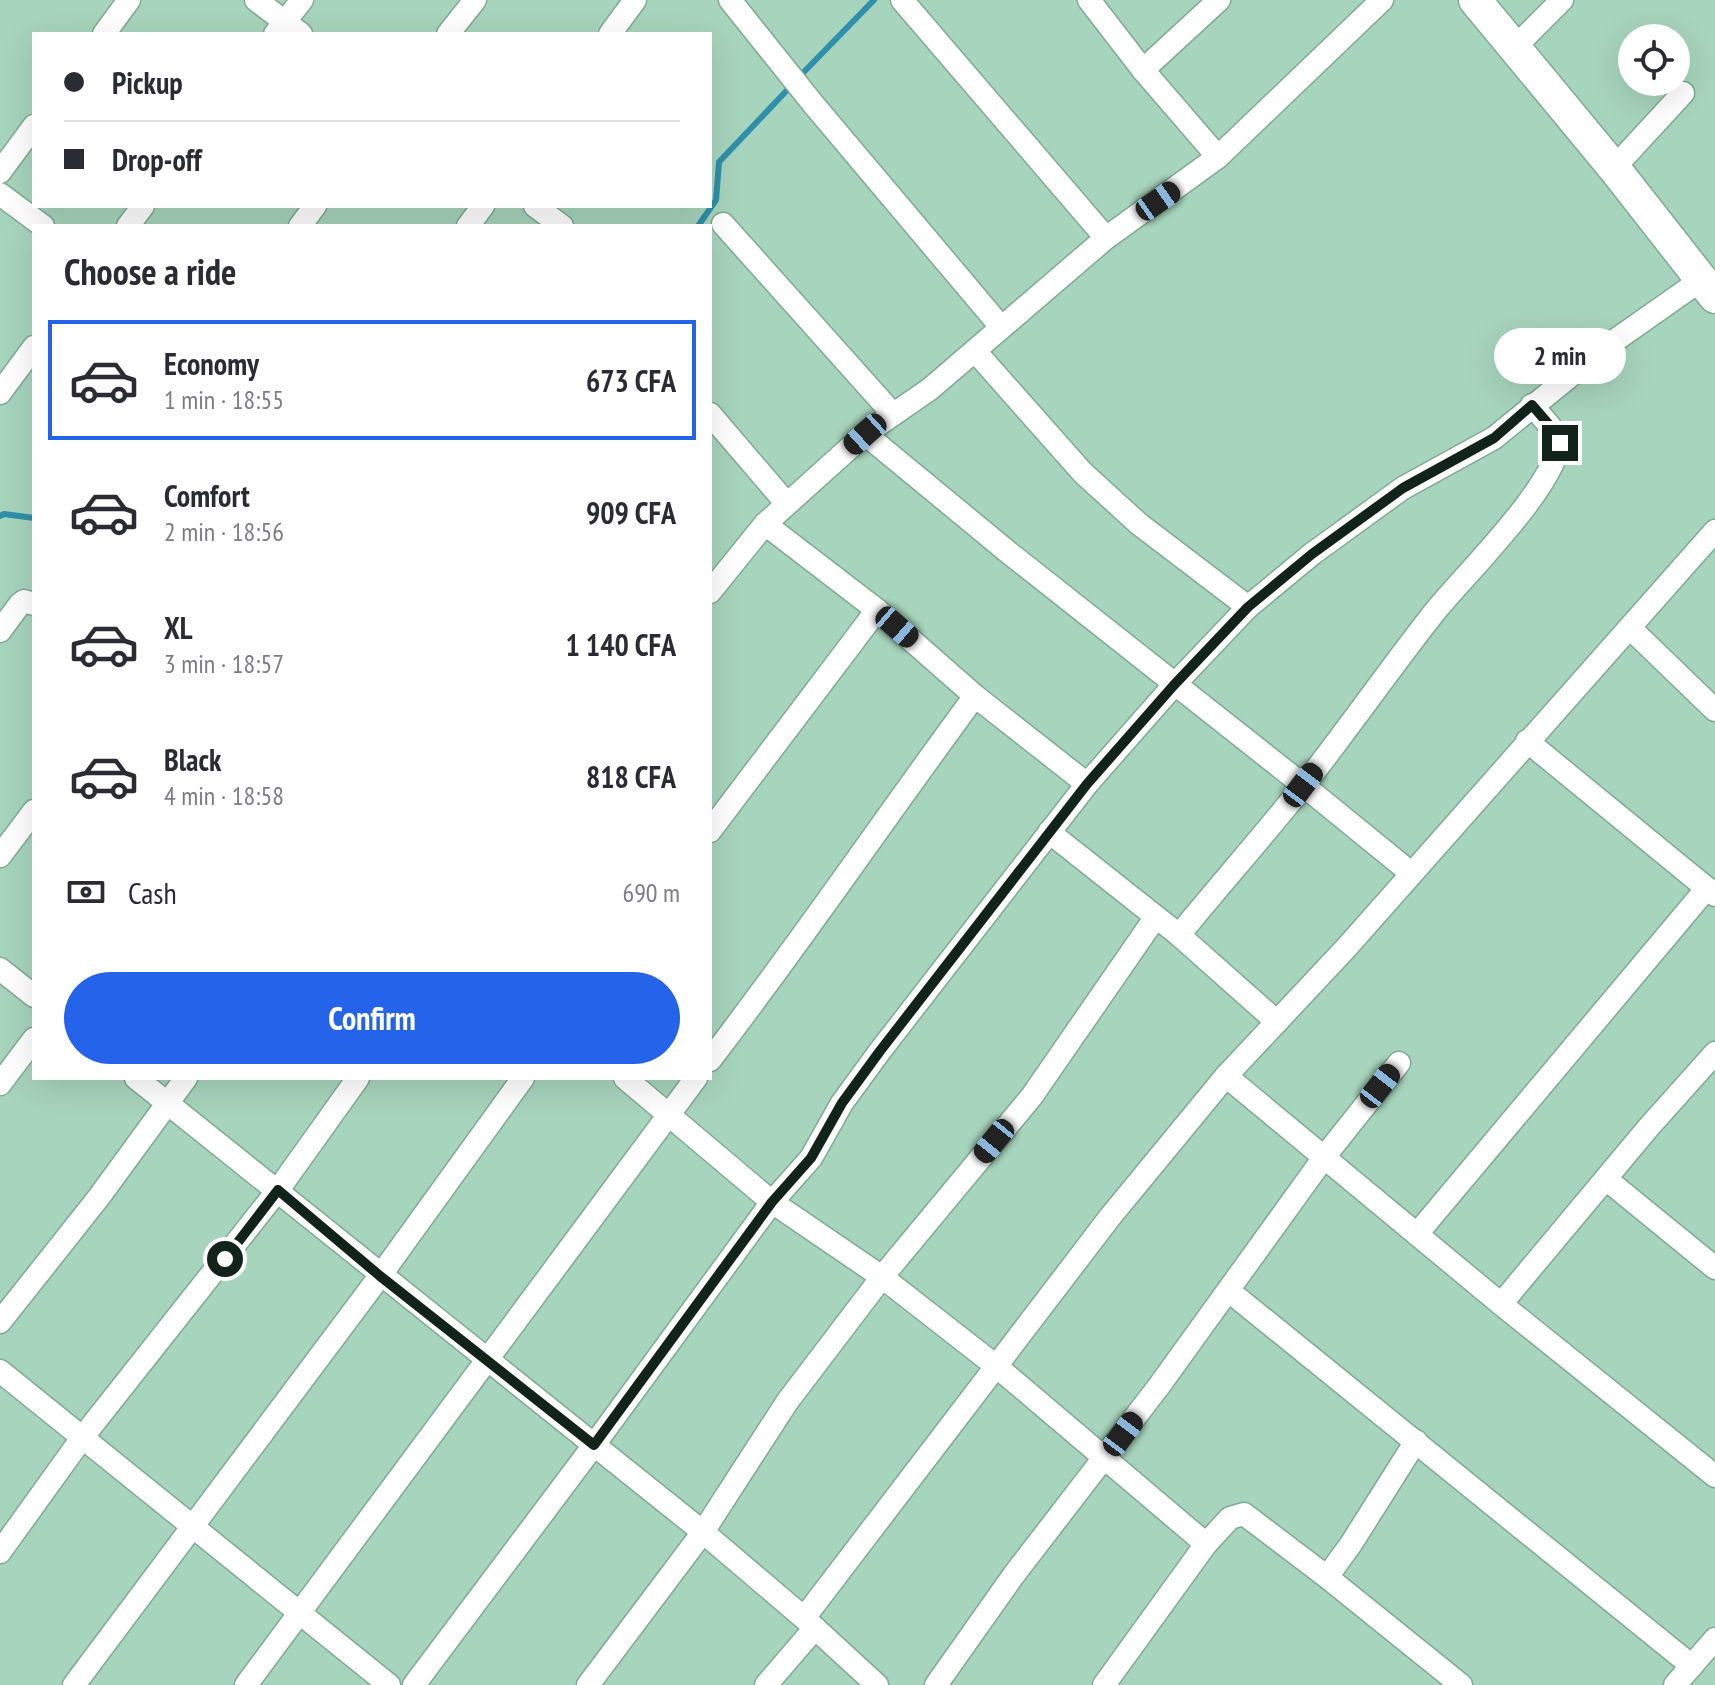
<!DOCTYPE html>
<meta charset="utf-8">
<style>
body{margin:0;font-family:"PT Sans Narrow",sans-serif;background:#f7f7f7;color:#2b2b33;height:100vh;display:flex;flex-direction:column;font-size:30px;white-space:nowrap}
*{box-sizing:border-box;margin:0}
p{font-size:26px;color:#7c7c81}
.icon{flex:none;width:44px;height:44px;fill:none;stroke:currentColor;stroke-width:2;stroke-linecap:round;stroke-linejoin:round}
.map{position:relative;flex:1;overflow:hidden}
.sheet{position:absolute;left:32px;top:224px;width:680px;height:856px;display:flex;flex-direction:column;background:#fff;border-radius:0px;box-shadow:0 8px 32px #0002}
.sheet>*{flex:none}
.banner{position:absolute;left:32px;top:32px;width:680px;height:176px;border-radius:0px;box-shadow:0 8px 32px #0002;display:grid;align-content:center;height:176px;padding:0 32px;background:#fff}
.fabs{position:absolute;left:1618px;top:24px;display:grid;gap:16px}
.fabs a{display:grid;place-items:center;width:72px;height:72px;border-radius:50%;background:#fff;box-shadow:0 8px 32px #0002;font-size:40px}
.end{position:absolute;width:36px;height:36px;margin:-18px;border:10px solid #12231b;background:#fff;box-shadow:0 0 0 4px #fff}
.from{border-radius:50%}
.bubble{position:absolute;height:56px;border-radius:28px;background:#fff;box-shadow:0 8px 32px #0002;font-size:26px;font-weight:800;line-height:56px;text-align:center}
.car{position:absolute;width:24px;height:48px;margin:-24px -12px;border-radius:10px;box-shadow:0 0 6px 2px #0007;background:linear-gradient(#222 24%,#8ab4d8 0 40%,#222 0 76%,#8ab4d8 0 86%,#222 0)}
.banner b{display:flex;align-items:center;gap:28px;height:76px;font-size:30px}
.banner b+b{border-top:2px solid #e1e1e2}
.banner i{width:20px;height:20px;background:#2b2b33}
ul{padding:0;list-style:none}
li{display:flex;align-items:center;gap:24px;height:120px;margin:0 16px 12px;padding:0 16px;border:4px solid transparent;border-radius:0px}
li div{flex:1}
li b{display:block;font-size:30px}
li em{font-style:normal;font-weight:800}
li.on{border-color:#2563eb}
li>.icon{width:72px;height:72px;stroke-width:1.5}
h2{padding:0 32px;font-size:36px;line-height:96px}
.pay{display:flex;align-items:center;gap:20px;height:88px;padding:0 32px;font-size:30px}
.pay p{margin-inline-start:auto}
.primary-button{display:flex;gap:16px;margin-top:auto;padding:16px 32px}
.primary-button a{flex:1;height:92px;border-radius:48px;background:#2563eb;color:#fff;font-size:32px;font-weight:800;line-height:92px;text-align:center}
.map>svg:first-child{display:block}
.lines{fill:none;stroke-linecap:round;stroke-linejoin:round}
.stream{stroke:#308faa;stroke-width:6}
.street-casing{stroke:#7faa93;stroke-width:25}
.secondary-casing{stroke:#7faa93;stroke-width:35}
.street{stroke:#fff;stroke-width:22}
.secondary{stroke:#fff;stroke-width:32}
.route{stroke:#12231b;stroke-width:10}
</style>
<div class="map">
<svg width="1715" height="1685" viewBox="0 0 1715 1685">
<rect width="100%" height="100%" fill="#a7d4bc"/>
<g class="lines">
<g class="stream">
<polyline points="798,78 874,0"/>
<polyline points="698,226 716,200 719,162 791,86"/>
<polyline points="0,516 4,514 34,518"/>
</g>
<g class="street-casing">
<g id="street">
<polyline points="256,0 301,34"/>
<polyline points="730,0 814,105 1001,327"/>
<polyline points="902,0 1106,238"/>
<polyline points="1089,0 1143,70 1218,157"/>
<polyline points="104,34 129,0"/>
<polyline points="275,34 302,0"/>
<polyline points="448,34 475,0"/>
<polyline points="610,34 635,0"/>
<polyline points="1514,48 1562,0"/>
<polyline points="1143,70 1219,0"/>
<polyline points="1614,168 1683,93"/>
<polyline points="0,172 34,126"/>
<polyline points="0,194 43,226"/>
<polyline points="535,206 562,226"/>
<polyline points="723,224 892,413"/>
<polyline points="128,226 143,206"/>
<polyline points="300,226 315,206"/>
<polyline points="468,226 483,206"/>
<polyline points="975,351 1083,473 1139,524 1248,607"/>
<polyline points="0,393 34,347"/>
<polyline points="710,414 787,504"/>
<polyline points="865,434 1008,552 1303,785 1411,873"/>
<polyline points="765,524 877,610 975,696 1087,784"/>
<polyline points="710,592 765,524 865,434 930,389 1106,238 1218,157 1382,0"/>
<polyline points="1631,629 1715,710"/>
<polyline points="0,631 20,604 24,601 34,604"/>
<polyline points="1527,741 1715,895"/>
<polyline points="710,831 877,610"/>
<polyline points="1049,832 1179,935 1277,1022"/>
<polyline points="0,856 34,811"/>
<path d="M 1179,935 C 1220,885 1263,836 1304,785 C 1348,729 1389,670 1433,614 C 1464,575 1558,485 1560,438 L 1532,405"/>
<polyline points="0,969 34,996"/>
<path d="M 710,1060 C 802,941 886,816 975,696"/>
<polyline points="1226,1076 1501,1304 1715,1476"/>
<polyline points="136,1078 703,1532 804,1618 877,1685"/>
<polyline points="625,1078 772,1202 882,1277 996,1366 1206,1544 1230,1518 1244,1514 1327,1577 1461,1685"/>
<polyline points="0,1084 34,1039"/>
<polyline points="1606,1179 1715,1268"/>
<polyline points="1417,1234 1707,888"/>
<polyline points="1229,1291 1692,1666"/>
<polyline points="1501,1304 1648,1128 1715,1053"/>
<polyline points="0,1322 99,1197 186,1078"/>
<polyline points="0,1371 389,1685"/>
<polyline points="0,1552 82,1438 278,1190 358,1078"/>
<polyline points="1327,1577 1351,1544 1416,1441"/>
<polyline points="804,1618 1110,1217 1226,1076 1347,947 1715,531"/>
<polyline points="74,1685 380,1276 523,1078"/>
<polyline points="246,1685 696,1078"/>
<polyline points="414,1685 594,1445 772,1202 811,1158 842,1103 880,1051 1087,784 1174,685 1248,607 1312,554 1403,488 1494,438 1607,346 1701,280"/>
<polyline points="588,1685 703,1532 787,1402 882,1277 1032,1096 1155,918"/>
<polyline points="766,1685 815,1628"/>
<polyline points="936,1685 1013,1576 1159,1386 1325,1156 1399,1063"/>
<polyline points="1104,1685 1206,1544"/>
<polyline points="1675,1685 1715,1639"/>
</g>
</g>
<g class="secondary-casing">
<polyline id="secondary" points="1475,0 1614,168 1715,297"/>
</g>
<use href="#street" class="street"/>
<use href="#secondary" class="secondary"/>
</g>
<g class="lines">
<polyline class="route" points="225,1259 278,1190 380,1276 594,1445 772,1202 811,1158 842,1103 880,1051 1087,784 1174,685 1248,607 1312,554 1403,488 1494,438 1532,405 1558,435 1560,443"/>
</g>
</svg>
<div class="fabs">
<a><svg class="icon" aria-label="locate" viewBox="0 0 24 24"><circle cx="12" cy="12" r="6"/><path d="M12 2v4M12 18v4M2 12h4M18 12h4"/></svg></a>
</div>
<i class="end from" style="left:225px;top:1259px"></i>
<i class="end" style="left:1560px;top:443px"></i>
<div class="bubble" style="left:1494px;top:328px;width:132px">2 min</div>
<i class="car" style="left:1158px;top:201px;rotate:55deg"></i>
<i class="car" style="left:865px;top:434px;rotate:228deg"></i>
<i class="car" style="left:897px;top:627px;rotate:131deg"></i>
<i class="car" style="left:1303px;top:785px;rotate:37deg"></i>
<i class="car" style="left:1380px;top:1086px;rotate:38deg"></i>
<i class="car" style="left:994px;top:1141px;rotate:219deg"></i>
<i class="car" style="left:1123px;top:1434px;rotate:37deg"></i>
<div class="banner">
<b><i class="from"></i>Pickup</b>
<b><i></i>Drop-off</b>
</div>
<section class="sheet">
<h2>Choose a ride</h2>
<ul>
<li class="on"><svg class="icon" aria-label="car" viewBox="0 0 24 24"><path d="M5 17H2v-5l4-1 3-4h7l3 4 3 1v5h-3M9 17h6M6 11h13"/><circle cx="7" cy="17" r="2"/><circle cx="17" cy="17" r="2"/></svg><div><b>Economy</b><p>1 min · 18:55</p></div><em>673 CFA</em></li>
<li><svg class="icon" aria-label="car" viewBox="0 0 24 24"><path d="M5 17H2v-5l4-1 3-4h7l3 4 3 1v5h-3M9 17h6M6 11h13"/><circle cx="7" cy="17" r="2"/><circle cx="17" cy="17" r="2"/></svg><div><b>Comfort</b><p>2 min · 18:56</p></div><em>909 CFA</em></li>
<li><svg class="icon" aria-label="car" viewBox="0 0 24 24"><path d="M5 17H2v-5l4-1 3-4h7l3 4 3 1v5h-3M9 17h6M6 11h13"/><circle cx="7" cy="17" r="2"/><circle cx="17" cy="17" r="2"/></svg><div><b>XL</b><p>3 min · 18:57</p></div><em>1 140 CFA</em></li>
<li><svg class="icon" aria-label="car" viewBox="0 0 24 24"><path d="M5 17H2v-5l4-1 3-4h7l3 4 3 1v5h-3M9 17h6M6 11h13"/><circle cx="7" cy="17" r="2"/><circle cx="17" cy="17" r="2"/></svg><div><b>Black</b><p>4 min · 18:58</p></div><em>818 CFA</em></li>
</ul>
<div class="pay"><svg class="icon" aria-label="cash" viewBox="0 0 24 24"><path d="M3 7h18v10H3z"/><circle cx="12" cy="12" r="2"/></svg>Cash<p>690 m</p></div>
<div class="primary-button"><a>Confirm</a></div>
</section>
</div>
